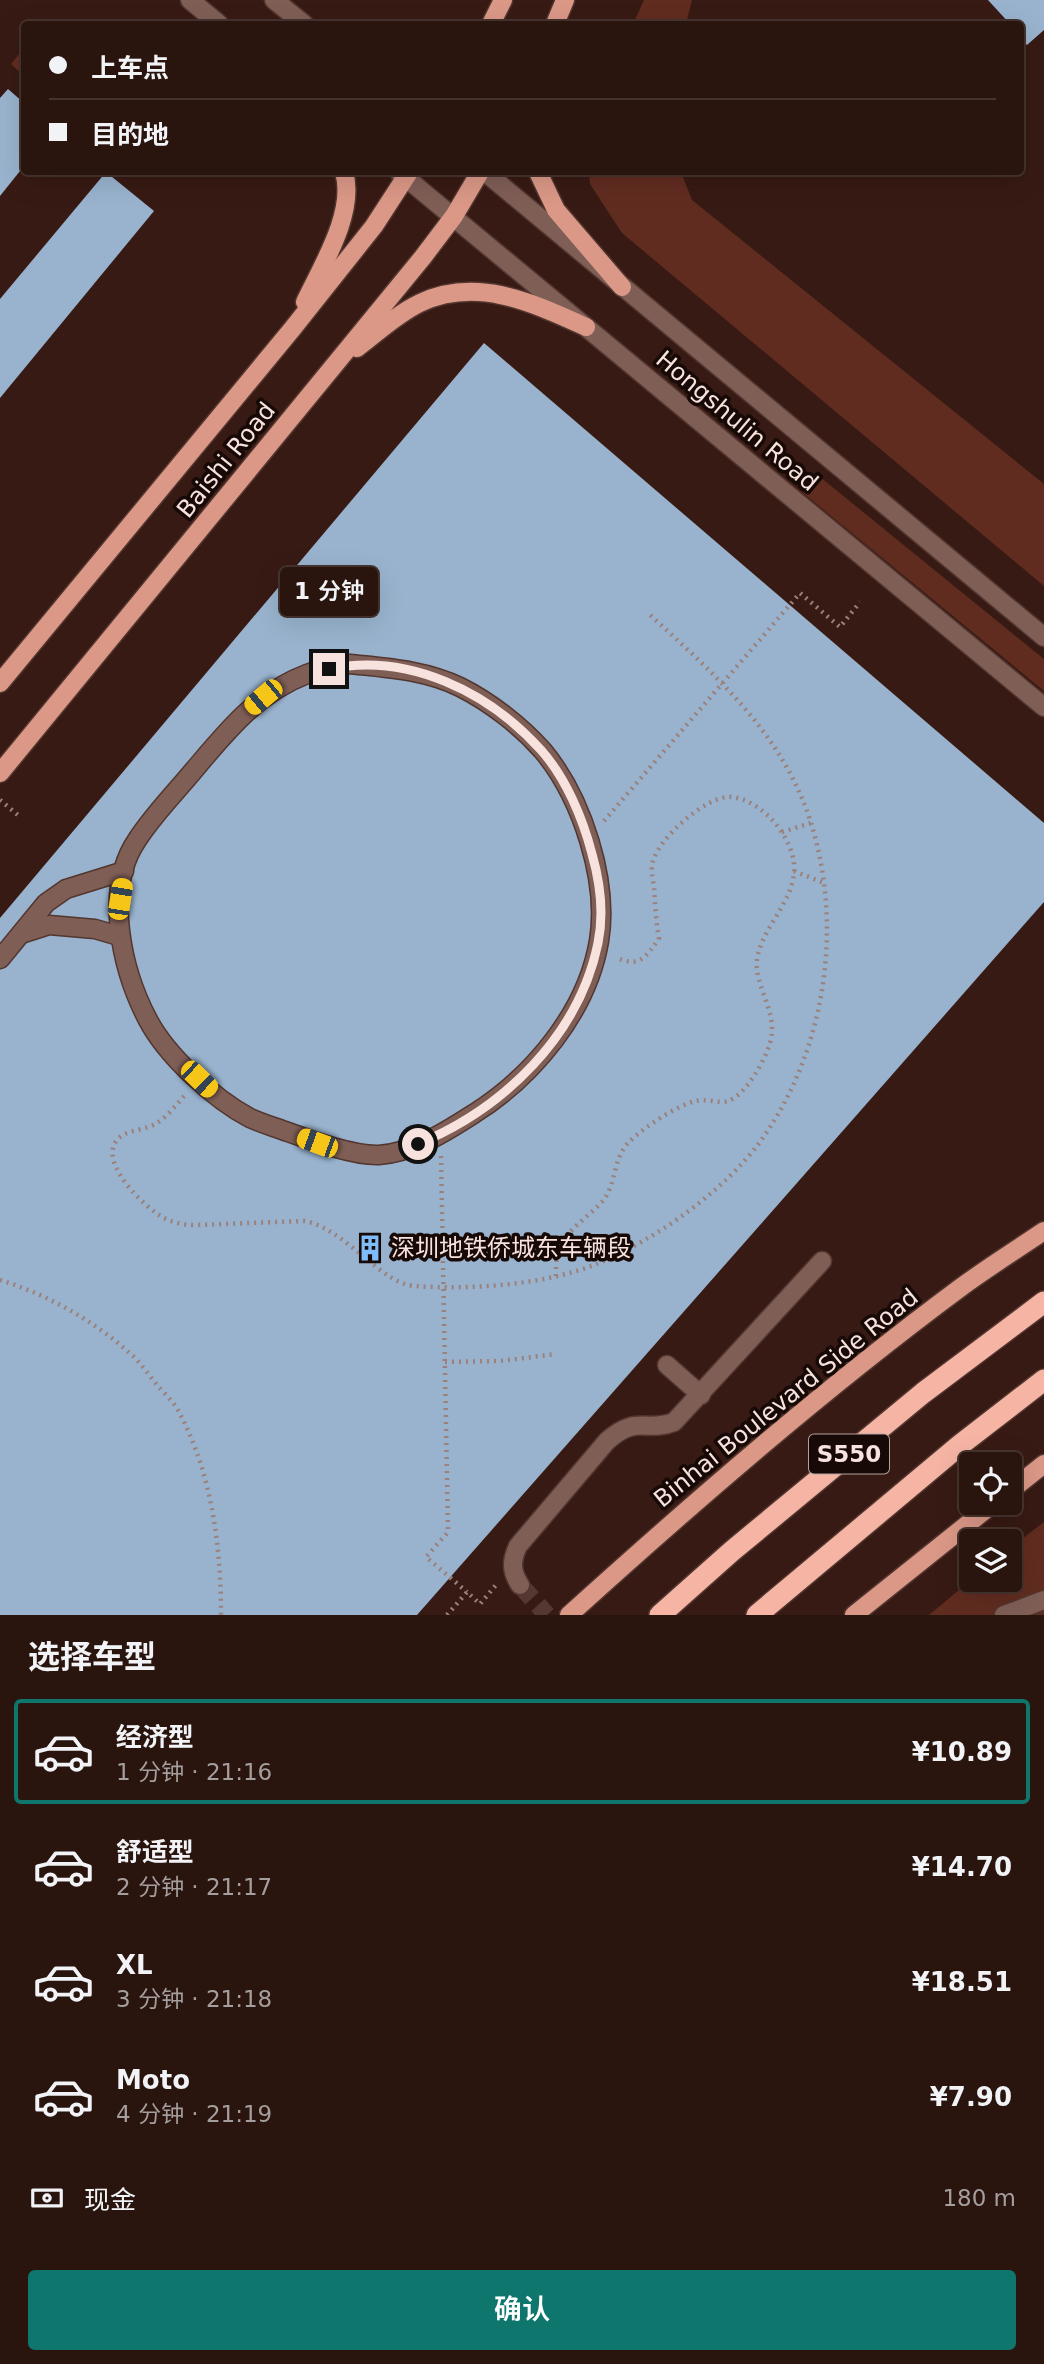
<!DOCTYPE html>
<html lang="zh">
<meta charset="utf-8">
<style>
body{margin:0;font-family:"DejaVu Sans","Noto Sans SC",sans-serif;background:#311d17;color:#f1f3f6;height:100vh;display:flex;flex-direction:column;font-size:26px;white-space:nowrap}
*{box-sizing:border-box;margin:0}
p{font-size:23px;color:#a59e9e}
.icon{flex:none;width:38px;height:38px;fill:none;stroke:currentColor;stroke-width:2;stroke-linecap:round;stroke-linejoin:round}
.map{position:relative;height:1615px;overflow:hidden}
.side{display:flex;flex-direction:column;background:#29140e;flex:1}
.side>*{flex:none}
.guide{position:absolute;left:21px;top:21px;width:1003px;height:154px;border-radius:7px;box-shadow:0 7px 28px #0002,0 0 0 2px #45332e;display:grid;align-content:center;height:154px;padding:0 28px;background:#29140e}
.tools{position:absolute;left:959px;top:1452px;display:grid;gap:14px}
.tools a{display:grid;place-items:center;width:63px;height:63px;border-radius:7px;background:#29140e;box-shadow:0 7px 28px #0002,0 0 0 2px #45332e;font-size:35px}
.end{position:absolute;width:32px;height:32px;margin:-16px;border:9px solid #f7e2dd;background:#111;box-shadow:0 0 0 4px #111}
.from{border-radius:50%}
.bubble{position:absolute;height:49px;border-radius:7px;background:#29140e;box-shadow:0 7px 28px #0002,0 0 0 2px #45332e;font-size:23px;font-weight:600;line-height:49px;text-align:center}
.car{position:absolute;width:21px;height:42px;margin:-21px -10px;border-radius:9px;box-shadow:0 0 5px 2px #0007;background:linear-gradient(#f5c518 24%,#345 0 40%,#f5c518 0 76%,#345 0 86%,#f5c518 0)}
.guide b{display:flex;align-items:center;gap:24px;height:66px;font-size:26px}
.guide b+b{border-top:2px solid #45332e}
.guide i{width:18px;height:18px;background:#f1f3f6}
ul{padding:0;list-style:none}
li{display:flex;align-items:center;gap:21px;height:105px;margin:0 14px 10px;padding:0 14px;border:4px solid transparent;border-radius:7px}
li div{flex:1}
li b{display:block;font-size:26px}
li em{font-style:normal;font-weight:600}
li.current{border-color:#0f766e}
li>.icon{width:63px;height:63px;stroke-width:1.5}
h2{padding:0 28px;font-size:32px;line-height:84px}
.pay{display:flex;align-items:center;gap:18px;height:77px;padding:0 28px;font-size:26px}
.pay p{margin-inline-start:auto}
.button{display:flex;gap:14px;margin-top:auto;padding:14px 28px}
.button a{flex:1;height:80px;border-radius:7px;background:#0f766e;color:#fff;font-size:28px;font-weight:600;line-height:80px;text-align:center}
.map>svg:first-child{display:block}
.green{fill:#612c20}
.building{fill:#99b3ce}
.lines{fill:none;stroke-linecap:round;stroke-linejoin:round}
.minor-tunnel{stroke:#543831;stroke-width:18;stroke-dasharray:18 9;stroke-linecap:butt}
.minor-casing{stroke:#52362f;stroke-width:21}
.major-casing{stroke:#52362f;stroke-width:21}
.highway-casing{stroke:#52362f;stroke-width:24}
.path{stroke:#9a817b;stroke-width:4.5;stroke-dasharray:2 5;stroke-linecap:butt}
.minor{stroke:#7f5e56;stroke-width:18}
.major{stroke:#db9887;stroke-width:18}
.highway{stroke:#f5b4a4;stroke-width:21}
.route{stroke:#f7e2dd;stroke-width:9}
.labels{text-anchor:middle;stroke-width:7;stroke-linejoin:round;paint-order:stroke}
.shield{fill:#160906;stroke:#b4a19c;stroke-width:2}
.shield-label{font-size:23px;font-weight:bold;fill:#f7e2dd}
.street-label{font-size:24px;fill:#f7e2dd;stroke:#160906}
.poi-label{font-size:24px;fill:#f7e2dd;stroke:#160906;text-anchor:start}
</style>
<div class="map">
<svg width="1044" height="1615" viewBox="0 0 1044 1615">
<rect width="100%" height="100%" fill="#371a13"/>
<g class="green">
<polygon points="644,0 692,0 686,24 633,24"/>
<polygon points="24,48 24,76 11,64"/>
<polygon points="589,172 681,172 692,200 1044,484 1044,586 622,233 590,184"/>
<polygon points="820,477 1044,659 1044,691 802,492"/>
<polygon points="1044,1522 1044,1615 929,1615 971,1580 1010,1580 1010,1548"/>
</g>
<g class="building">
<polygon points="988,0 1044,0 1044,30 1027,45 1020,37 1020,24 1010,24"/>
<polygon points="8,89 24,103 24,166 0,196 0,98"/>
<polygon points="106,172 154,211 0,398 0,299"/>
<polygon points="484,343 1044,823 1044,902 417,1615 0,1615 0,918"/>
</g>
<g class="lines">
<polyline class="minor-tunnel" points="520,1585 547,1615"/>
<g class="minor-casing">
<g id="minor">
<polyline points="190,0 219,24"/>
<polyline points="274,0 304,24"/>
<polyline points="399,172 1044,707"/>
<polyline points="485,172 1044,637"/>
<path d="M 350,664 C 388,668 425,670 460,687 C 490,702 521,726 543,751 C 582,798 609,881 599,941 C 587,1012 533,1076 475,1113 C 447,1131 413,1153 379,1155 C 353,1156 310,1140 285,1131 C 274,1127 261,1123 250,1118 C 214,1099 167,1056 148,1020 C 122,971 103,890 137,840 C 153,815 175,793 194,770 C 227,731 257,693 307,674 C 320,669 336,667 350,664 Z"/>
<polyline points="21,934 49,925 95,929 119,936"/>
<polyline points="0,959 46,903 66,889 124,871"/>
<polyline points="667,1365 701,1395"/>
<path d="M 520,1585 C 511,1571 511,1561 518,1546 L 607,1441 C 637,1414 646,1433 674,1422 L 822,1261"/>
<polyline points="1004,1615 1044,1600"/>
</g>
</g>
<g class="major-casing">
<g id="major">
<polyline points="491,24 503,0"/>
<polyline points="555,24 565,0"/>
<polyline points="538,172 556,210 622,287"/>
<path d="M 305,302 C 322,266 356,212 344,172"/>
<path d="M 357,348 C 377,333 397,314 420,303 C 477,276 533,303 586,327"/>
<polyline points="0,683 293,328 374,226 409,172"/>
<polyline points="0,773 423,257 454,216 480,172"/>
<polyline points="1010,1491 1044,1464"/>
<path d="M 569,1615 C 695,1501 824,1389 960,1288 C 987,1268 1016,1250 1044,1231"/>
<polyline points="854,1615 994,1503"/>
</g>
</g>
<g class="highway-casing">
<g id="highway">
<polyline points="660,1615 732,1551 923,1393 1044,1302"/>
<polyline points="757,1615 960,1445 1044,1380"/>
</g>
</g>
<g class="path">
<polyline points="0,800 19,816"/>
<polyline points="604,821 800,593 840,627 860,602"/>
<polyline points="782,832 811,823"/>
<polyline points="794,871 824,883"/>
<path d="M 184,1096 C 176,1105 168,1116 157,1123 C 145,1131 126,1129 117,1140 C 98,1163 145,1208 164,1218 C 174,1223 184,1225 196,1225 L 305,1221 C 347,1230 381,1284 415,1286 C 472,1290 546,1285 599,1263 C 656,1239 723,1192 760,1142 C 825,1052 844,929 811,823 C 783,733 713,673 647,612"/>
<polyline points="441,1156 448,1532 426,1557 467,1592"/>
<path d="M 556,1276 C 556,1269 556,1261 557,1255 C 562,1233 587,1218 601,1203 C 617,1186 612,1159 629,1142 C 643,1128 677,1105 696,1101 C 706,1098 718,1104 728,1101 C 746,1095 765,1060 770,1043 C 779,1012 754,987 757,960 C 761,929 791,905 794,873 C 797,841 764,801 732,797 C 707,794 655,841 652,865 C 651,872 653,880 654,887 C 655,904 656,922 659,939 C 646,956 640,968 617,958"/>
<path d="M 0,1280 C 49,1295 96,1322 133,1356 C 142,1365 149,1375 157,1385 C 165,1394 175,1403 180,1414 C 212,1475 221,1547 221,1615"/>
<polyline points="445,1362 500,1361 556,1354"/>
<polyline points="447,1615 467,1592 480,1604 496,1585"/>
</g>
<use href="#minor" class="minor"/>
<use href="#major" class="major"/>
<use href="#highway" class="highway"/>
</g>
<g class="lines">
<path class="route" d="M 329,669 C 408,652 489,692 541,750 C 566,778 583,819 592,854 C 600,882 604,914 598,943 C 579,1036 503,1109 418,1144"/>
</g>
<defs>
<g id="building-bare" transform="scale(2.1)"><path d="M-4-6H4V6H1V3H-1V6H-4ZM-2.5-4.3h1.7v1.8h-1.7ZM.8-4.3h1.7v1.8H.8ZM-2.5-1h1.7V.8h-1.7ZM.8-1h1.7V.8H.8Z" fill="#7fbdfa" stroke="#160906" stroke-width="2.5" paint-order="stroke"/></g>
</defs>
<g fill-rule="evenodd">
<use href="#building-bare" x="370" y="1248"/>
</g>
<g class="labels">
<rect class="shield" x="809" y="1434.5" width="80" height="39" rx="5"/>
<g class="shield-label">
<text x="849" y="1462">S550</text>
</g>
<g class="street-label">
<text transform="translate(737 421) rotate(40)" y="8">Hongshulin Road</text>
<text transform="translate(226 460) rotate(-51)" y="8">Baishi Road</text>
<text transform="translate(786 1398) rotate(-39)" y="8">Binhai Boulevard Side Road</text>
</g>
<g class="poi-label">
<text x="391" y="1256">深圳地铁侨城东车辆段</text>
</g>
</g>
</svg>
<div class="tools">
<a><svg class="icon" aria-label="locate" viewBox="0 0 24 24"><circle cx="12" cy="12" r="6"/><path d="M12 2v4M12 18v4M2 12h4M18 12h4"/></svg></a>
<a><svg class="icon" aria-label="layers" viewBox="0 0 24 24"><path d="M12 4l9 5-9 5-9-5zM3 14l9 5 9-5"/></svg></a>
</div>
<i class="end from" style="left:418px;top:1144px"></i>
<i class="end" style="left:329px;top:669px"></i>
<div class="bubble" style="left:280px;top:567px;width:98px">1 分钟</div>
<i class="car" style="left:263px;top:697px;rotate:230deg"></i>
<i class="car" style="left:120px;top:899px;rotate:9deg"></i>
<i class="car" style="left:199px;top:1079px;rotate:134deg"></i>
<i class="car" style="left:317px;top:1143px;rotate:290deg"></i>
<div class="guide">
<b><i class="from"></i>上车点</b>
<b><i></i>目的地</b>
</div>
</div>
<section class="side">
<h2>选择车型</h2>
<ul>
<li class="current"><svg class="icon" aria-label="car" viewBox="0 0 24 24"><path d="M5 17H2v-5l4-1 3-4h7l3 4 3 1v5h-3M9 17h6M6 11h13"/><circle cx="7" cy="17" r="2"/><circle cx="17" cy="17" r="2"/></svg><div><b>经济型</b><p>1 分钟 · 21:16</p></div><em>¥10.89</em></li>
<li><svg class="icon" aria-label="car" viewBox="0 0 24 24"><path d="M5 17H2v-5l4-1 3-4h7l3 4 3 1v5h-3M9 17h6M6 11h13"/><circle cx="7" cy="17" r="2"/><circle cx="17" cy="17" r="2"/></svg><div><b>舒适型</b><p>2 分钟 · 21:17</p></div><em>¥14.70</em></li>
<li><svg class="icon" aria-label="car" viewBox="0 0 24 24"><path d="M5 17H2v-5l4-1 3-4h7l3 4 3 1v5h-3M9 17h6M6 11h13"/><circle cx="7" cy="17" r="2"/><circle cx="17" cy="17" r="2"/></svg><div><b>XL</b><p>3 分钟 · 21:18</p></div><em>¥18.51</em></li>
<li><svg class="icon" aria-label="car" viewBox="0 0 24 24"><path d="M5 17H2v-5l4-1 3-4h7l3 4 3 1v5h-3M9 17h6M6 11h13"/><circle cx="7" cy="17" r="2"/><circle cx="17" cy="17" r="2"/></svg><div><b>Moto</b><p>4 分钟 · 21:19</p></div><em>¥7.90</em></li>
</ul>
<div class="pay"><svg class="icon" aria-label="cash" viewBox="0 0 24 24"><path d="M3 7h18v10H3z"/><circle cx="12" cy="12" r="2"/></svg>现金<p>180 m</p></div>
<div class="button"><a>确认</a></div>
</section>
